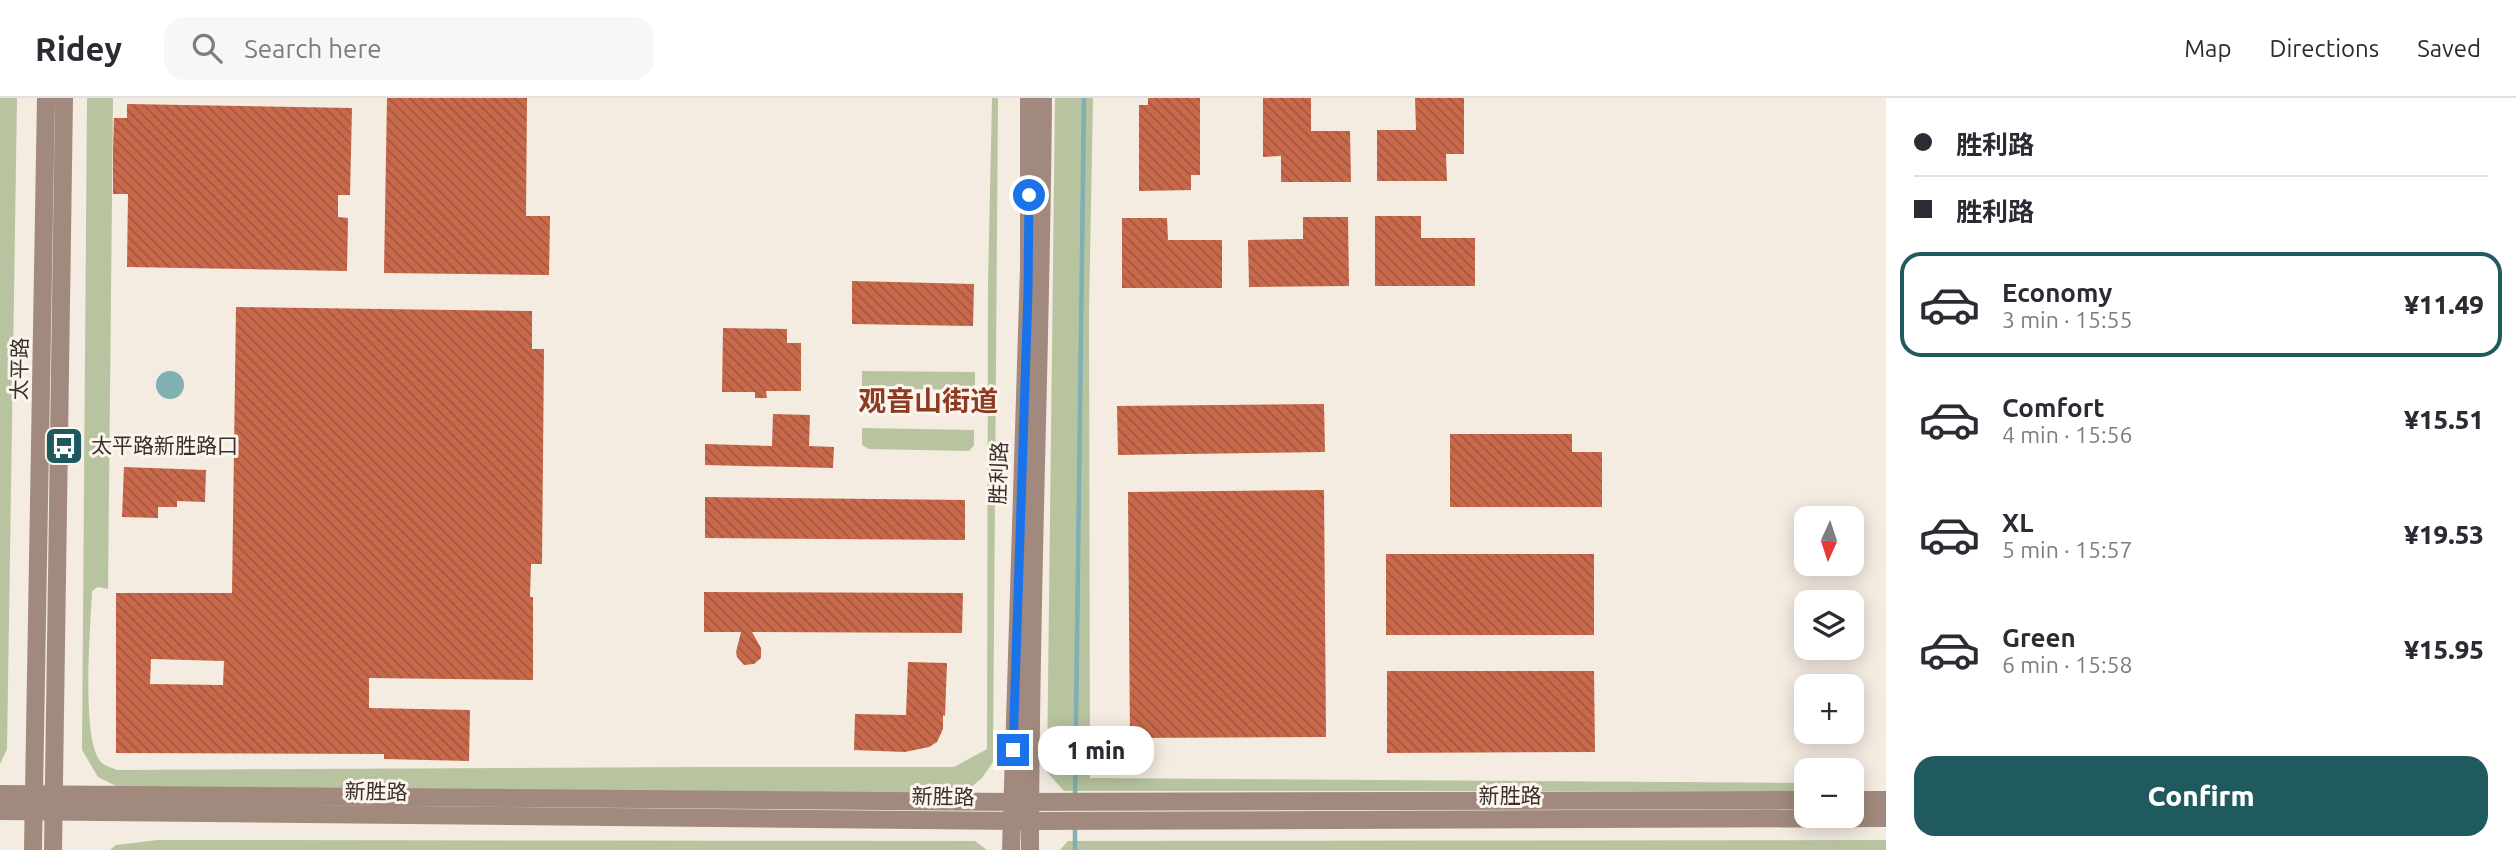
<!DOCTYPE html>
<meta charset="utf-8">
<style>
body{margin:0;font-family:Ubuntu,"Noto Sans SC",sans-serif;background:#f7f7f7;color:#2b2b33;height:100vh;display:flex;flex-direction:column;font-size:26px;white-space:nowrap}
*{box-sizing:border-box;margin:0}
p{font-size:23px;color:#7c7c81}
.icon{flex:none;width:38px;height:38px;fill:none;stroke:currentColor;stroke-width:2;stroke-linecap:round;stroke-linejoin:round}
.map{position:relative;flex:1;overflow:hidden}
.side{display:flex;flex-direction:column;background:#fff;width:630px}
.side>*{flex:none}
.guide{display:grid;align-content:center;height:154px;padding:0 28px;background:#fff}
.needle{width:46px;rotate:183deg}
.tools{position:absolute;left:1794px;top:408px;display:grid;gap:14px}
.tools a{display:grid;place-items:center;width:70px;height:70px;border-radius:14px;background:#fff;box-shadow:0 4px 18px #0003;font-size:35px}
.end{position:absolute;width:32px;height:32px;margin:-16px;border:9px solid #1a73e8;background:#fff;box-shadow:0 0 0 4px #fff}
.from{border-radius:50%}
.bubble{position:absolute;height:49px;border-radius:21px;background:#fff;box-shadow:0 4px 18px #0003;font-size:23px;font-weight:800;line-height:49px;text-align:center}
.guide b{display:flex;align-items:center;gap:24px;height:66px;font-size:26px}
.guide b+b{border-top:2px solid #e1e1e2}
.guide i{width:18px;height:18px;background:#2b2b33}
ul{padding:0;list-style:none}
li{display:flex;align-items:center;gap:21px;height:105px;margin:0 14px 10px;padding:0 14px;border:4px solid transparent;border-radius:21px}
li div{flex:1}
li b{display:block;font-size:26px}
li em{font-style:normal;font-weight:800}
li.current{border-color:#1f5a5e}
li>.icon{width:63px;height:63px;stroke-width:1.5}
.button{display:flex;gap:14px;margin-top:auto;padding:14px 28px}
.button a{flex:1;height:80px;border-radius:21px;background:#1f5a5e;color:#fff;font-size:28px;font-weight:800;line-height:80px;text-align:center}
header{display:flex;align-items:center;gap:42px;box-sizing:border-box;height:98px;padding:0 35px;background:#fff;border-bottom:2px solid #e1e1e2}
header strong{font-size:33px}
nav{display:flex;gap:38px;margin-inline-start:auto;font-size:24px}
.search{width:490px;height:63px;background:#f7f7f7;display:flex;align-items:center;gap:18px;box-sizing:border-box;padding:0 24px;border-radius:21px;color:#7c7c81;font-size:26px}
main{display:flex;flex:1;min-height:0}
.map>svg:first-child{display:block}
.grass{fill:#b8c4a0}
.water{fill:#7fb0b2}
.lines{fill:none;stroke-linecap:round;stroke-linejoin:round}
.stream{stroke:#7fb0b2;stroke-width:4.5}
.building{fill:url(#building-back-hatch);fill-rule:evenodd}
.secondary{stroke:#a18a7d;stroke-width:18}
.route{stroke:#1a73e8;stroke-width:9}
.labels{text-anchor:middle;stroke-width:6;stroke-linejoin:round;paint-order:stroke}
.street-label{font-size:21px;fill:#3b302b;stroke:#fbf5ee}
.poi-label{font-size:21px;fill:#3b302b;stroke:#fbf5ee;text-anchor:start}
.district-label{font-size:28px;font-weight:bold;fill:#8c3b22;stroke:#fbf5ee}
</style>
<header>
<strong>Ridey</strong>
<div class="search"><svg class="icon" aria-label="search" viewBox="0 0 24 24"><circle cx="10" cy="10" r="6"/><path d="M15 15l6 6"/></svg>Search here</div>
<nav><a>Map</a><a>Directions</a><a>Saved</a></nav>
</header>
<main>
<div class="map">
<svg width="1886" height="752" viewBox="0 0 1886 752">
<defs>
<pattern id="building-back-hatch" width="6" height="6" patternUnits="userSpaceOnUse" patternTransform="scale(1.75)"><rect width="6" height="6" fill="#c8694b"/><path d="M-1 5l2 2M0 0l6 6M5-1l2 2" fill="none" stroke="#a4573f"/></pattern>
</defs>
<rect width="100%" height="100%" fill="#f4ebe1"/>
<g class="grass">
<polygon points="0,0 17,0 7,651 0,666"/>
<path d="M 87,0 L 113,0 L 108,491 L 98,489 L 92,493 C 91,525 80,646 102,665 C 105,668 113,670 117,672 L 705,669 L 705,345 L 705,669 L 954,669 L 987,651 L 988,185 L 992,0 L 998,0 L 993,664 L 982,680 L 964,695 L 124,692 L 98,679 L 82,652 Z"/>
<polygon points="1055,0 1093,0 1089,213 1090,680 1806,685 1806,693 1064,693 1047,674"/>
<polygon points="862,273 975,274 975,292 862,290"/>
<polygon points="862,330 974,332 974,347 969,353 869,351 862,347"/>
<polygon points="158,742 975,743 987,752 110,752 116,747"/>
<polygon points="1886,742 1886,752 1060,752 1068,743"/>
</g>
<circle class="water" cx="170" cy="287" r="14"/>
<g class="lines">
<g class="stream">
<polyline points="1075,699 1084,0"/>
<polyline points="1075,752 1075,728"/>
</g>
</g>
<g class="building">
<polygon points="387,0 527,0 526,118 550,118 549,177 384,175"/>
<polygon points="1148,0 1200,0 1200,77 1191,77 1191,92 1139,93 1139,7 1148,7"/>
<polygon points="1263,0 1311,0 1311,33 1350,33 1351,84 1281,84 1281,58 1263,59"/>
<polygon points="1415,0 1464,0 1464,56 1446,56 1447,83 1377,83 1377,32 1416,32"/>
<polygon points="127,6 352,10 350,97 338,97 338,119 348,120 347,173 127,169 128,96 113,96 113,53 114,20 127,20"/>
<polygon points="1375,118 1421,118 1421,140 1475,140 1475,188 1375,188"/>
<polygon points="1303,119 1348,119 1349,188 1249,189 1248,142 1303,141"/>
<polygon points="1122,120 1167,120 1168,142 1222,142 1222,190 1122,190"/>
<polygon points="852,183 974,186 973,228 852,226"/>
<path d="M 236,209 L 532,213 L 532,251 L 544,251 L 542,466 L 531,466 L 530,499 L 533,499 L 533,582 L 369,580 L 369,610 L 470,612 L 469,663 L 384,661 L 384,656 L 116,655 L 116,495 L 232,495 ZM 151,561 L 224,563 L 223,587 L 150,586 Z"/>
<polygon points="723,230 787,231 787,245 801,245 801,293 766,293 767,300 755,300 755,294 722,294"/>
<polygon points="1324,306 1325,354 1118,357 1117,308"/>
<polygon points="773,316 810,317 809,348 834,349 833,370 705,367 705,346 772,348"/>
<polygon points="1450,336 1572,336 1572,354 1602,354 1602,409 1450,409"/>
<polygon points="124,369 206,372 205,404 177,403 177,409 158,409 158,420 122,419"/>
<polygon points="1324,392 1326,639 1130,640 1128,394"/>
<polygon points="705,399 965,402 965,442 705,440"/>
<rect x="1386" y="456" width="208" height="81"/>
<polygon points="704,494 963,495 962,535 752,534 761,550 761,560 754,566 744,567 737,559 736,554 741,534 704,534"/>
<polygon points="908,564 947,565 945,618 943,617 943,631 937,644 929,649 905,654 854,652 855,616 906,617"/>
<polygon points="1387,573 1594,573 1595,654 1387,655"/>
</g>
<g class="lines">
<g class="secondary">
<polyline points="0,696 1011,704 1806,702"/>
<polyline points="1852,702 1886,702"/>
<polyline points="0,713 1030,723 1886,720"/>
<polyline points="33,752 46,0"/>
<polyline points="53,752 64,0"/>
<polyline points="1011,752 1029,170 1029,0"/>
<path d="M 1030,752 C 1030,501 1041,251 1043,0"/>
</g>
</g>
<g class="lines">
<polyline class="route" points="1013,652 1028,194 1029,97"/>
</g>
<defs>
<g id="bus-square" transform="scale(2.0125)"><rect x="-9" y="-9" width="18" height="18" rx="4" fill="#1f5a5e" stroke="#fbf5ee"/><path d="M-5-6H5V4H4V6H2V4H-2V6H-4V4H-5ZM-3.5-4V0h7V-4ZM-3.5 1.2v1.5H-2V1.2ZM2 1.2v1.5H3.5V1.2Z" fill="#fff"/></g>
</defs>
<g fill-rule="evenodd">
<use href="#bus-square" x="64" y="348"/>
</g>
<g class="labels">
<g class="street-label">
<text transform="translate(20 271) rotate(-89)" y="7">太平路</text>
<text transform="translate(999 375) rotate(-88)" y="7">胜利路</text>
<text transform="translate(376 694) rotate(1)" y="7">新胜路</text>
<text x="1510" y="705">新胜路</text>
<text transform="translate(943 699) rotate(1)" y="7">新胜路</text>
</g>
<g class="poi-label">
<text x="91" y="355">太平路新胜路口</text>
</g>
<g class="district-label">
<text x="928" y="313">观音山街道</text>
</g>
</g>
</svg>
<div class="tools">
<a><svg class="needle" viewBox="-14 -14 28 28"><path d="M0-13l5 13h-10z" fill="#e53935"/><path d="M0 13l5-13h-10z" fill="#7c7c81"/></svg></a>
<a><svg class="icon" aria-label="layers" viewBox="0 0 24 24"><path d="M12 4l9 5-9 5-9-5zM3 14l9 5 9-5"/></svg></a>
<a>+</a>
<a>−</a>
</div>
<i class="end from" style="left:1029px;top:97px"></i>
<i class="end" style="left:1013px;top:652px"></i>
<div class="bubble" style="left:1038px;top:628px;width:116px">1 min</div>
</div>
<section class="side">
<div class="guide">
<b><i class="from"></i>胜利路</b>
<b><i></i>胜利路</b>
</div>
<ul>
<li class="current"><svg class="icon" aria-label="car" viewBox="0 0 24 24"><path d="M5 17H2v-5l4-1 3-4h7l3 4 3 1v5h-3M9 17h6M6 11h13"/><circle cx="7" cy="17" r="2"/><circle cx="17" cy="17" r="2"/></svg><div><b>Economy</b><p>3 min · 15:55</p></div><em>¥11.49</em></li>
<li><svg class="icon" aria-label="car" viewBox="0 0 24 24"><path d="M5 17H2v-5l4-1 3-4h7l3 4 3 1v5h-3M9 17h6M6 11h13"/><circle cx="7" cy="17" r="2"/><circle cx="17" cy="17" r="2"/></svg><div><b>Comfort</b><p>4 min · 15:56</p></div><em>¥15.51</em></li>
<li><svg class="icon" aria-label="car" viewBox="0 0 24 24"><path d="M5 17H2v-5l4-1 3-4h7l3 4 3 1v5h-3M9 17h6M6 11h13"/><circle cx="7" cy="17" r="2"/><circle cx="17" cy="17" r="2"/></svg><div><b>XL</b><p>5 min · 15:57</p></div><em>¥19.53</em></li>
<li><svg class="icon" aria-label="car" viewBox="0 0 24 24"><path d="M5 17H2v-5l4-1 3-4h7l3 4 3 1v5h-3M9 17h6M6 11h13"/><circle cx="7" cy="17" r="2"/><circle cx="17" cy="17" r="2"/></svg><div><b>Green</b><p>6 min · 15:58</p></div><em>¥15.95</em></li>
</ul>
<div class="button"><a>Confirm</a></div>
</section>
</main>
